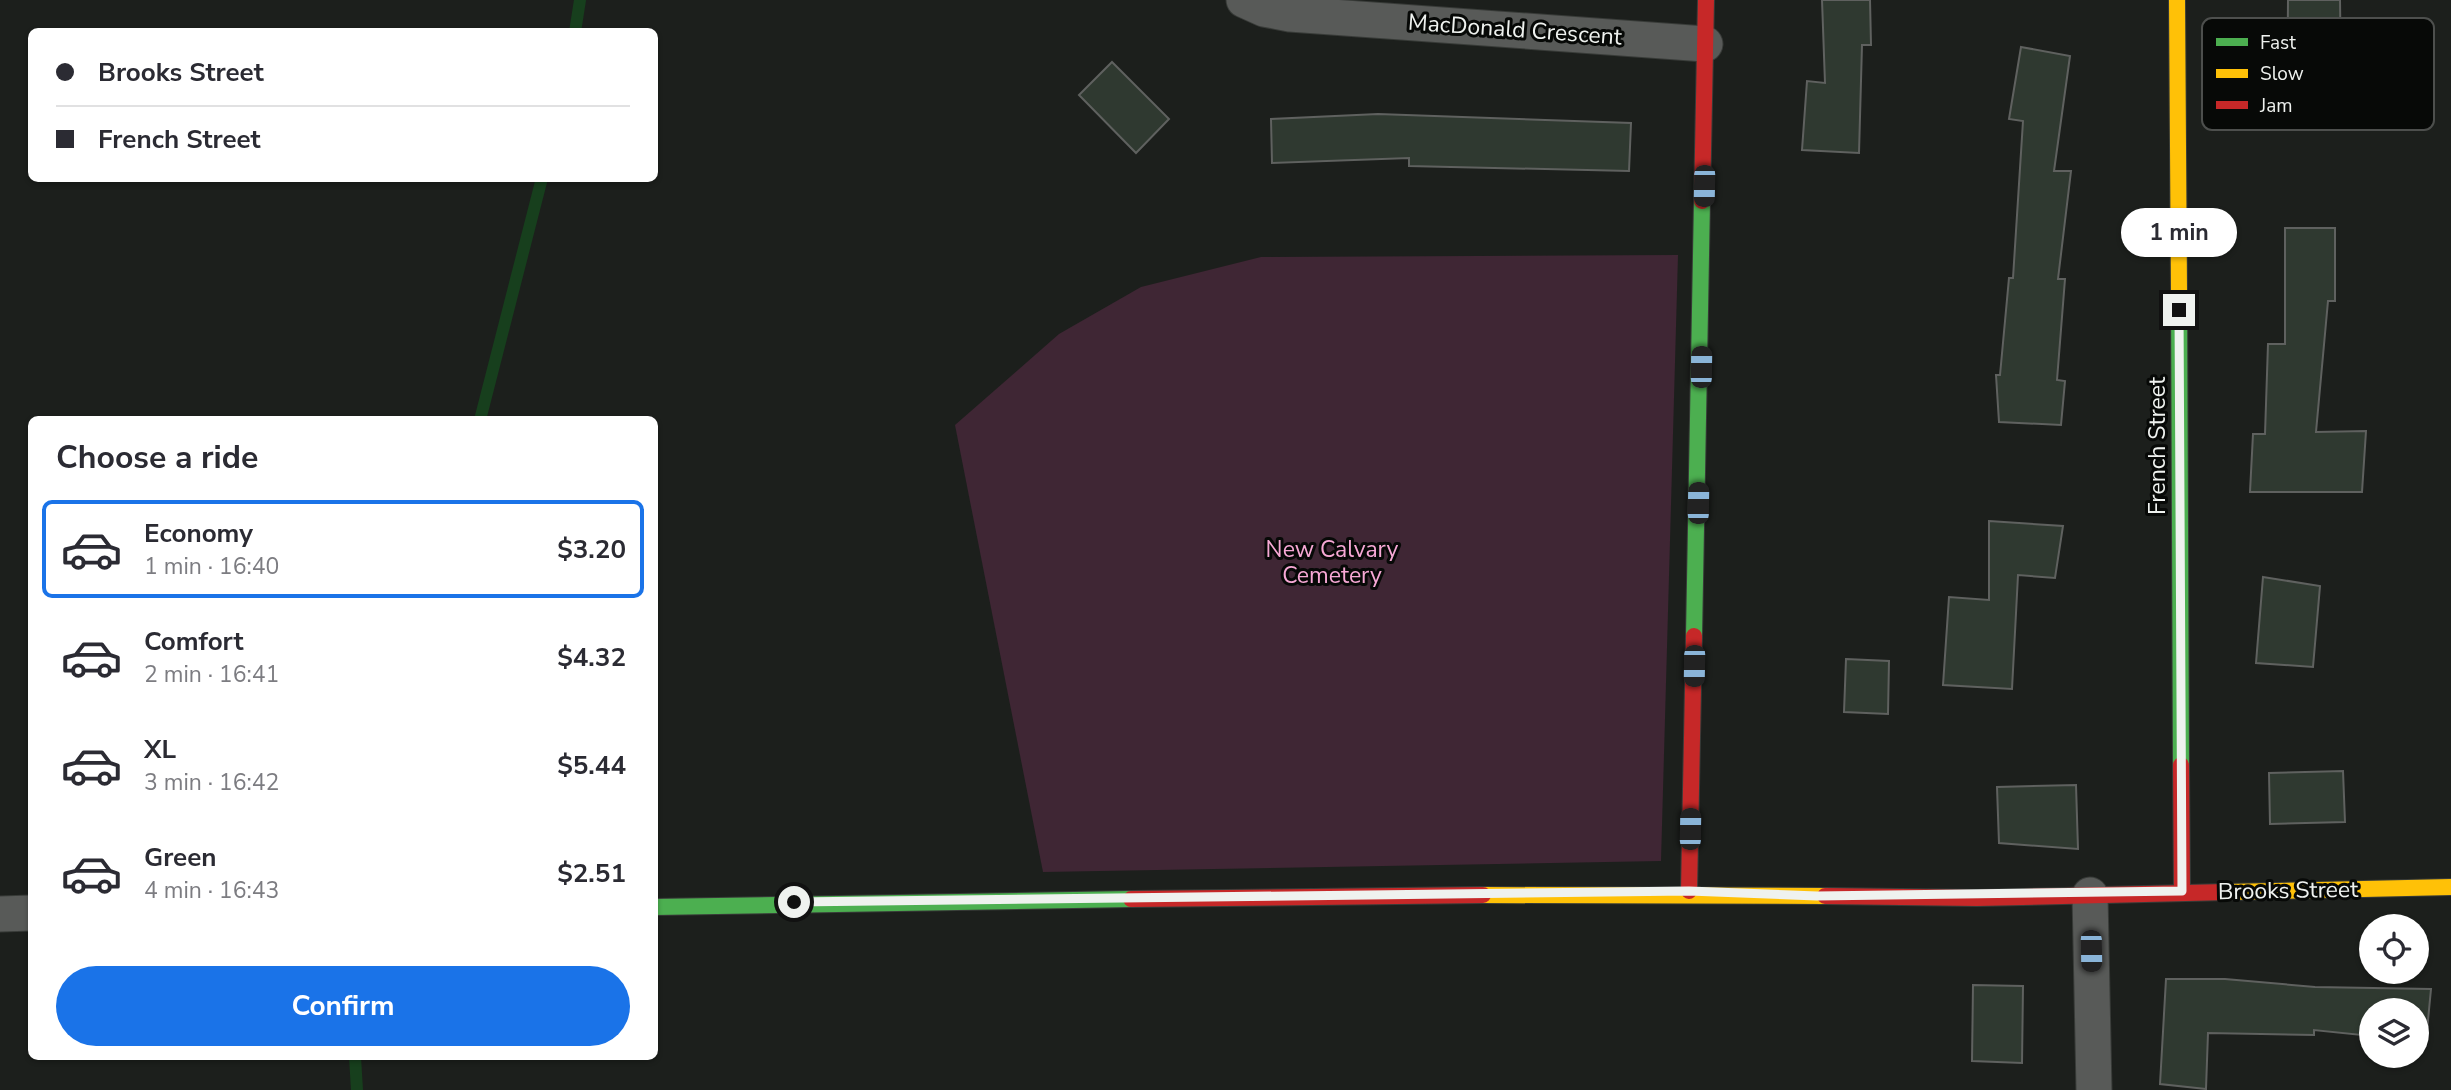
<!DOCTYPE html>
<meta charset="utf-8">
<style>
body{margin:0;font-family:"Nunito Sans",sans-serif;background:#f7f7f7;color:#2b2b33;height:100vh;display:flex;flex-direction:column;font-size:26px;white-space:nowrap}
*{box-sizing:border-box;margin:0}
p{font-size:23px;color:#7c7c81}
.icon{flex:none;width:38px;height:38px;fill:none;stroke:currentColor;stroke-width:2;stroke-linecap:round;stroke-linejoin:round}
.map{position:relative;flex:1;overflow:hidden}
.drawer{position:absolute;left:28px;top:416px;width:630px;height:644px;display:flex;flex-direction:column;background:#fff;border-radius:10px;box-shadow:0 2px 5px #0004}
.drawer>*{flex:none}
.top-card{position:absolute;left:28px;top:28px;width:630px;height:154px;border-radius:10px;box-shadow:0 2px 5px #0004;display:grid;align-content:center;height:154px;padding:0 28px;background:#fff}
.controls{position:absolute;left:2359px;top:914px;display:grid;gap:14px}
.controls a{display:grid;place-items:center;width:70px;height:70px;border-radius:50%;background:#fff;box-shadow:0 2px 5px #0004;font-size:35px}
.end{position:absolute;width:32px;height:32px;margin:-16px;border:9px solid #eff2ef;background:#111;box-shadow:0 0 0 4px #111}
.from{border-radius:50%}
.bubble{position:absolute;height:49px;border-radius:24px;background:#fff;box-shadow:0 2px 5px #0004;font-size:23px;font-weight:700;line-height:49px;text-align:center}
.car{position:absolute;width:21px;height:42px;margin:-21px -10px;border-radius:9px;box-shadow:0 0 5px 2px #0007;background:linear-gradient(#222 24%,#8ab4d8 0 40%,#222 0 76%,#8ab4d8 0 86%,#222 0)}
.top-card b{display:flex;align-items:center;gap:24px;height:66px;font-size:26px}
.top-card b+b{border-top:2px solid #e1e1e2}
.top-card i{width:18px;height:18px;background:#2b2b33}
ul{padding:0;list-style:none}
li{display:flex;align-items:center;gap:21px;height:98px;margin:0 14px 10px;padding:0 14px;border:4px solid transparent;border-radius:10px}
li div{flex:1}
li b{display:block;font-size:26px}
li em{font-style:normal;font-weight:700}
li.current{border-color:#1a73e8}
li>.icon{width:63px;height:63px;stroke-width:1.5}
h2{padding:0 28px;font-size:32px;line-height:84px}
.button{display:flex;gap:14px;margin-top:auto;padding:14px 28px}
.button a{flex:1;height:80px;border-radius:42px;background:#1a73e8;color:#fff;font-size:28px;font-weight:700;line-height:80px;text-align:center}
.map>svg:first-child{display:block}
.green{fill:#3f2634}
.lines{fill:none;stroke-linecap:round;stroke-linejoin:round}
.stream{stroke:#173f1d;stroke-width:12}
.building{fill:#2f3930;stroke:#5f615f;stroke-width:2}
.street-casing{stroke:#383b38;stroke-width:37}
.fast-casing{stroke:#383b38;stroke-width:18}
.slow-casing{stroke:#383b38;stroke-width:18}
.jam-casing{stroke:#383b38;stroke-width:18}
.street{stroke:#585a58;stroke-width:35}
.fast{stroke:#4caf50;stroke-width:16}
.slow{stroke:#ffc107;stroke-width:16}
.jam{stroke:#c62828;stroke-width:16}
.route{stroke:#eff2ef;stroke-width:9}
.labels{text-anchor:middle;stroke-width:6;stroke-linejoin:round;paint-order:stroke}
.street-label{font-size:23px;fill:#eff2ef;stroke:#070907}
.park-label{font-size:23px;fill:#f7a8d5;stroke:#070907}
.key{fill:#070907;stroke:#4d4f4d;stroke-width:2}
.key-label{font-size:19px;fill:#eff2ef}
</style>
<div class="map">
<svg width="2451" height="1090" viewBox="0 0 2451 1090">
<rect width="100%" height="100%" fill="#1c1f1c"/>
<polygon class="green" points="1678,255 1661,861 1043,872 955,425 1059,334 1141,287 1261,257"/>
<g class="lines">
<g class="stream">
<polyline points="575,32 580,0"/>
<polyline points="480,420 542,178"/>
<polyline points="355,1057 357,1090"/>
</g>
</g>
<g class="building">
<polygon points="1822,0 1870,0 1871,45 1862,45 1859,153 1802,150 1807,81 1825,83"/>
<polygon points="2288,0 2340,0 2341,77 2368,77 2368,125 2287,124"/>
<polygon points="2021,47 2070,56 2054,171 2071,171 2058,279 2065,279 2057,380 2065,381 2061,425 1999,422 1996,375 2000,375 2009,278 2013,278 2023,121 2009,119"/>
<polygon points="1112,62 1169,119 1136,153 1079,95"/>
<polygon points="1378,114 1631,123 1629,171 1409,166 1409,158 1272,163 1271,119"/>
<polygon points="2285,228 2335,228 2335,301 2328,301 2316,432 2366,431 2362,492 2250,492 2253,434 2265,434 2268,344 2285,344"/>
<polygon points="1989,521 2063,526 2055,578 2018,575 2012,689 1943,685 1949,597 1989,600"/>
<polygon points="2263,577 2320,586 2313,667 2256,663"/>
<polygon points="1846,659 1889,661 1888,714 1844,712"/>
<polygon points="2343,771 2345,822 2270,824 2269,773"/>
<polygon points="2076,785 2078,849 1999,843 1997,787"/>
<polygon points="2166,979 2225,979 2315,987 2431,989 2426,1041 2417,1040 2417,1010 2371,1010 2371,1036 2314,1030 2314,1035 2208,1033 2206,1089 2160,1084"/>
<polygon points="1973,985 2023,986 2022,1063 1972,1061"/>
</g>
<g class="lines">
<g class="street-casing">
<g id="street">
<polyline points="1244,0 1264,9 1290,14 1705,44"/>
<polyline points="2090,895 2094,1090"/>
<polyline points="0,914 32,913"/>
</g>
</g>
<g class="fast-casing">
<g id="fast">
<polyline points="2179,291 2181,765"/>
<polyline points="1694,636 1702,201"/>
<polyline points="654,907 1131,899"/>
</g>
</g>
<g class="slow-casing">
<g id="slow">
<polyline points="2177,0 2179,291"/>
<polyline points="2227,892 2451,887"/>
<polyline points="1483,895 1825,896"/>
</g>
</g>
<g class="jam-casing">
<g id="jam">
<polyline points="1702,201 1706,0"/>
<polyline points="2181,765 2182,892"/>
<polyline points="1689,891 1694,636"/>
<polyline points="1825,896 1977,898 2227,892"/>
<polyline points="1131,899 1483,895"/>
</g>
</g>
<use href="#street" class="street"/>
<use href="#fast" class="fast"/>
<use href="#slow" class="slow"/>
<use href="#jam" class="jam"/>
</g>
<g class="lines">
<polyline class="route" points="794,902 1689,891 1817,896 2182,891 2179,310"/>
</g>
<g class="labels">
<g class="street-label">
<text transform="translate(1515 29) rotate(4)" y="8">MacDonald Crescent</text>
<text transform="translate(2157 446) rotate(-90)" y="8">French Street</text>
<text transform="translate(2288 890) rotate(-1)" y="8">Brooks Street</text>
</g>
<g class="park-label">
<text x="1332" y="557">New Calvary<tspan x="1332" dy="26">Cemetery</tspan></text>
</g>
</g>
<rect x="2202" y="18" width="232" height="112" rx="10" class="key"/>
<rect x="2216" y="38" width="32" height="8" fill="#4caf50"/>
<rect x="2216" y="69" width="32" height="9" fill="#ffc107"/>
<rect x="2216" y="101" width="32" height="8" fill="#c62828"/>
<g class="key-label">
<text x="2260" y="49">Fast</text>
<text x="2260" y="80">Slow</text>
<text x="2260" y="112">Jam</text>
</g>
</svg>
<div class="controls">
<a><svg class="icon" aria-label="locate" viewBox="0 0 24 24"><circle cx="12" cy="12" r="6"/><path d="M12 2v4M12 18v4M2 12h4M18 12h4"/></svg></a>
<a><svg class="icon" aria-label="layers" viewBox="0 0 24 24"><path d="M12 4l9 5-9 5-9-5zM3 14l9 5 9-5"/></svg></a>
</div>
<i class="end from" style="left:794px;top:902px"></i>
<i class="end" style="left:2179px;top:310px"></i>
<div class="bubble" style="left:2121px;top:208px;width:116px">1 min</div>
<i class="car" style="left:1704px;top:186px;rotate:181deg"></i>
<i class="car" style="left:1701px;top:367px;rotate:1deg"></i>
<i class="car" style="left:1698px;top:503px;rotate:1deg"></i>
<i class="car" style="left:1694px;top:666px;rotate:181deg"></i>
<i class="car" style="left:1690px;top:829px;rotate:1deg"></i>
<i class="car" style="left:2091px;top:951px;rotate:179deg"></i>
<div class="top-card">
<b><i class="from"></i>Brooks Street</b>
<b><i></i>French Street</b>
</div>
<section class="drawer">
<h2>Choose a ride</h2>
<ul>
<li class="current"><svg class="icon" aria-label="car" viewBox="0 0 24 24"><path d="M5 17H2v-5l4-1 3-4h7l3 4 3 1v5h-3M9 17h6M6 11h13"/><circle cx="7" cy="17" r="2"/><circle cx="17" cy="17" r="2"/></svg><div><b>Economy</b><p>1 min · 16:40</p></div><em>$3.20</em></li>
<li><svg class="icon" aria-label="car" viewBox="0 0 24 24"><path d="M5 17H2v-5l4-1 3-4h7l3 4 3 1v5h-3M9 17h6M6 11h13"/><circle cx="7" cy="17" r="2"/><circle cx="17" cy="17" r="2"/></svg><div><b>Comfort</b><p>2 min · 16:41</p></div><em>$4.32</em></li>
<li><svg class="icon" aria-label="car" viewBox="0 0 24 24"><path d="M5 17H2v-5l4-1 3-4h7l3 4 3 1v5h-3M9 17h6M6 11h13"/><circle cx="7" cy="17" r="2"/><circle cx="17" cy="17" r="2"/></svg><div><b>XL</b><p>3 min · 16:42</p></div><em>$5.44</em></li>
<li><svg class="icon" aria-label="car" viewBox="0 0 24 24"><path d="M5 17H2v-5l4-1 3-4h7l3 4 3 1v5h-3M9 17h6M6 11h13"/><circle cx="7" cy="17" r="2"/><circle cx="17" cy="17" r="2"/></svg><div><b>Green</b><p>4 min · 16:43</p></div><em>$2.51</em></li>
</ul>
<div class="button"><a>Confirm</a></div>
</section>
</div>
